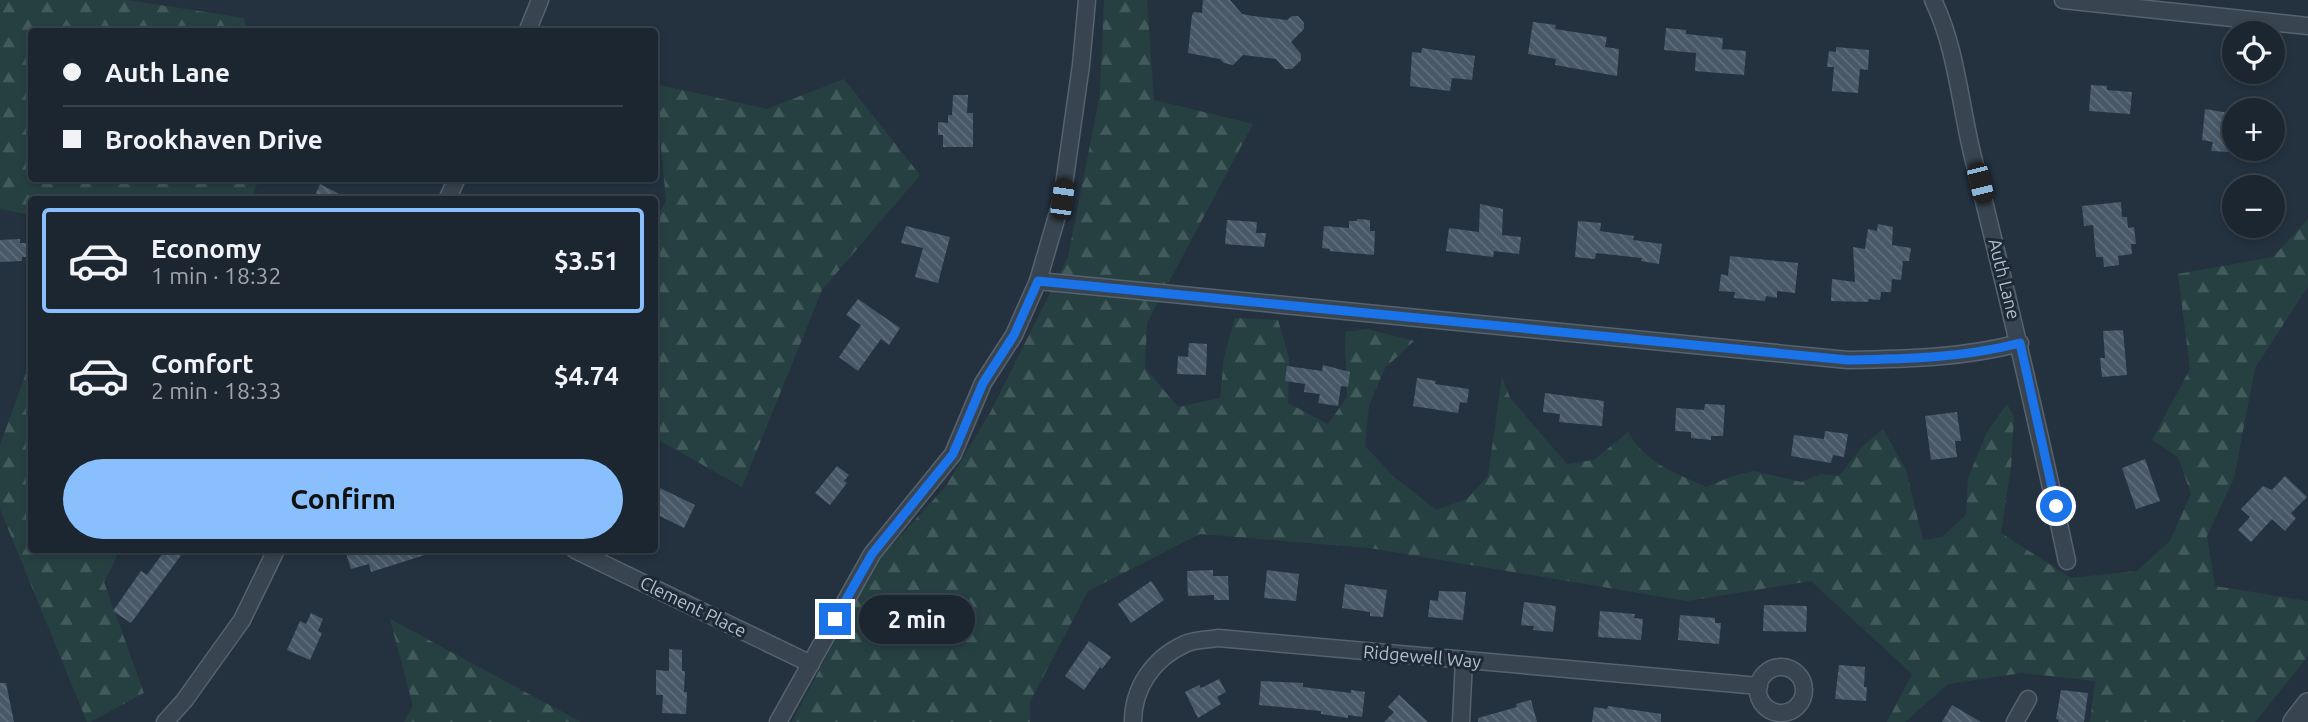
<!DOCTYPE html>
<meta charset="utf-8">
<style>
body{margin:0;font-family:Ubuntu,sans-serif;background:#28323c;color:#f1f3f6;height:100vh;display:flex;flex-direction:column;font-size:26px;white-space:nowrap}
*{box-sizing:border-box;margin:0}
p{font-size:23px;color:#a0a5ab}
.icon{flex:none;width:38px;height:38px;fill:none;stroke:currentColor;stroke-width:2;stroke-linecap:round;stroke-linejoin:round}
.map{position:relative;flex:1;overflow:hidden}
.sheet{position:absolute;left:28px;top:196px;width:630px;height:357px;display:flex;flex-direction:column;background:#1b2630;border-radius:7px;box-shadow:0 4px 10px #0003,0 0 0 2px #39434c}
.sheet>*{flex:none}
.top-card{position:absolute;left:28px;top:28px;width:630px;height:154px;border-radius:7px;box-shadow:0 4px 10px #0003,0 0 0 2px #39434c;display:grid;align-content:center;height:154px;padding:0 35px;background:#1b2630}
.fabs{position:absolute;left:2222px;top:21px;display:grid;gap:14px}
.fabs a{display:grid;place-items:center;width:63px;height:63px;border-radius:50%;background:#1b2630;box-shadow:0 4px 10px #0003,0 0 0 2px #39434c;font-size:35px}
.end{position:absolute;width:32px;height:32px;margin:-16px;border:9px solid #1a73e8;background:#fff;box-shadow:0 0 0 4px #fff}
.from{border-radius:50%}
.bubble{position:absolute;height:49px;border-radius:24px;background:#1b2630;box-shadow:0 4px 10px #0003,0 0 0 2px #39434c;font-size:23px;font-weight:700;line-height:49px;text-align:center}
.car{position:absolute;width:21px;height:42px;margin:-21px -10px;border-radius:9px;box-shadow:0 0 5px 2px #0007;background:linear-gradient(#222 24%,#8ab4d8 0 40%,#222 0 76%,#8ab4d8 0 86%,#222 0)}
.top-card b{display:flex;align-items:center;gap:24px;height:66px;font-size:26px}
.top-card b+b{border-top:2px solid #39434c}
.top-card i{width:18px;height:18px;background:#f1f3f6}
ul{padding:12px 0 0;list-style:none}
li{display:flex;align-items:center;gap:21px;height:105px;margin:0 14px 10px;padding:0 21px;border:4px solid transparent;border-radius:7px}
li div{flex:1}
li b{display:block;font-size:26px}
li em{font-style:normal;font-weight:700}
li.active{border-color:#89bffc}
li>.icon{width:63px;height:63px;stroke-width:1.5}
.primary-button{display:flex;gap:14px;margin-top:auto;padding:14px 35px}
.primary-button a{flex:1;height:80px;border-radius:42px;background:#89bffc;color:#111;font-size:28px;font-weight:700;line-height:80px;text-align:center}
.map>svg:first-child{display:block}
.forest{fill:url(#forest-firs)}
.building{fill:url(#building-back-hatch)}
.lines{fill:none;stroke-linecap:round;stroke-linejoin:round}
.minor-casing{stroke:#56626e;stroke-width:19}
.tertiary-casing{stroke:#56626e;stroke-width:24}
.minor{stroke:#384450;stroke-width:16}
.tertiary{stroke:#384450;stroke-width:21}
.route{stroke:#1a73e8;stroke-width:9}
.labels{text-anchor:middle;stroke-width:6;stroke-linejoin:round;paint-order:stroke}
.street-label{font-size:18px;fill:#b5bfcb;stroke:#1d2935}
</style>
<div class="map">
<svg width="2308" height="722" viewBox="0 0 2308 722">
<defs>
<pattern id="forest-firs" width="22" height="20" patternUnits="userSpaceOnUse" patternTransform="scale(1.75)"><rect width="22" height="20" fill="#264041"/><path d="M5 1l3.5 6h-7zM16 11l3.5 6h-7z" fill="#435a5b"/></pattern>
<pattern id="building-back-hatch" width="6" height="6" patternUnits="userSpaceOnUse" patternTransform="scale(1.75)"><rect width="6" height="6" fill="#485867"/><path d="M-1 5l2 2M0 0l6 6M5-1l2 2" fill="none" stroke="#606e7b"/></pattern>
</defs>
<rect width="100%" height="100%" fill="#243240"/>
<g class="forest">
<polygon points="0,0 127,0 244,18 246,31 32,32 32,178 259,179 251,199 32,200 31,215 0,209"/>
<path d="M 1104,0 L 1147,0 L 1154,100 L 1253,124 L 1147,323 L 1145,368 L 1178,407 L 1220,398 L 1224,357 L 1235,318 L 1278,320 L 1289,358 L 1288,403 L 1328,424 L 1347,397 L 1345,332 L 1367,329 L 1414,341 L 1385,368 L 1369,405 L 1365,446 L 1393,476 L 1436,510 L 1467,499 L 1488,476 L 1502,377 L 1510,398 L 1567,464 L 1594,460 L 1628,432 C 1646,464 1674,472 1706,487 L 1733,476 L 1754,471 L 1801,482 L 1821,474 L 1839,476 L 1862,447 L 1883,429 L 1906,470 L 1923,540 L 1942,537 L 1966,515 L 1968,478 L 1987,432 L 2007,404 L 2014,417 L 2011,467 L 2001,533 L 2071,578 L 2137,571 L 2170,541 L 2191,494 L 2178,457 L 2152,440 L 2190,369 L 2178,274 L 2273,257 L 2308,219 L 2308,286 L 2255,368 L 2234,478 L 2207,536 L 2215,586 L 2308,601 L 2308,656 L 2255,722 L 2090,722 L 2095,681 L 2022,673 L 1948,684 L 1905,722 L 1887,722 L 1912,674 L 1811,581 L 1687,601 L 1369,548 L 1200,534 L 1088,591 L 1030,702 L 1030,722 L 792,722 L 875,564 L 946,486 L 991,411 L 1068,257 L 1100,94 Z"/>
<polygon points="844,79 920,175 822,290 742,487 655,438 655,222 666,200 655,84 767,109"/>
<polygon points="31,359 32,550 120,550 104,582 144,693 90,722 87,722 0,509 0,445"/>
<polygon points="390,619 581,722 404,722 413,706"/>
</g>
<g class="building">
<polygon points="1203,0 1230,0 1242,14 1253,16 1287,20 1292,16 1298,16 1304,23 1304,29 1291,42 1301,54 1301,60 1292,69 1285,69 1276,59 1243,55 1233,65 1224,63 1220,59 1188,53 1192,15 1194,12 1202,13"/>
<polygon points="1533,22 1556,25 1555,29 1607,37 1605,47 1619,49 1617,76 1555,65 1556,59 1528,54"/>
<polygon points="1666,28 1686,30 1686,34 1723,38 1722,49 1746,51 1744,75 1695,71 1696,53 1664,50"/>
<polygon points="1836,47 1869,50 1868,70 1860,69 1858,93 1832,91 1834,67 1827,67 1829,51 1836,52"/>
<polygon points="1422,48 1475,56 1472,80 1452,78 1450,91 1410,86 1412,52 1421,53"/>
<polygon points="2091,85 2107,86 2107,90 2132,92 2130,114 2089,111"/>
<polygon points="953,95 968,95 967,113 973,113 973,147 943,147 943,135 938,135 938,122 948,123 948,115 952,115"/>
<polygon points="2205,109 2235,114 2235,143 2230,143 2228,152 2211,151 2213,142 2202,140"/>
<polygon points="320,184 351,200 313,200"/>
<polygon points="2121,202 2122,217 2127,217 2128,228 2134,227 2136,244 2131,244 2132,254 2118,256 2119,265 2104,267 2103,257 2096,257 2093,225 2084,226 2082,206"/>
<polygon points="1480,204 1503,209 1502,235 1521,237 1519,254 1494,251 1493,257 1446,251 1449,228 1479,232"/>
<polygon points="1357,219 1370,220 1370,231 1375,231 1374,255 1330,251 1330,249 1322,248 1324,226 1349,228 1349,221 1357,221"/>
<polygon points="1227,220 1257,222 1256,233 1266,233 1264,247 1225,244"/>
<polygon points="1578,221 1601,223 1600,231 1634,236 1633,240 1662,244 1659,264 1641,261 1642,258 1596,253 1595,259 1575,257"/>
<polygon points="1878,224 1893,227 1892,245 1911,248 1909,261 1903,261 1901,280 1892,279 1891,292 1881,292 1880,300 1869,299 1868,302 1831,301 1832,279 1855,282 1853,247 1865,249 1868,229 1877,231"/>
<polygon points="906,226 950,237 938,283 915,277 923,248 901,243"/>
<polygon points="20,239 20,243 27,243 27,257 22,257 22,261 0,262 0,240"/>
<polygon points="1730,256 1798,263 1795,293 1777,291 1777,298 1766,296 1765,301 1734,298 1735,292 1719,291 1721,274 1728,276"/>
<polygon points="858,299 900,328 889,345 881,339 858,371 839,357 861,325 846,315"/>
<polygon points="2123,330 2127,375 2102,377 2100,358 2105,358 2103,331"/>
<polygon points="1189,343 1207,344 1206,375 1177,374 1178,356 1188,357"/>
<polygon points="1323,365 1350,372 1348,387 1341,386 1338,406 1318,403 1320,394 1304,392 1305,384 1285,381 1287,366 1322,371"/>
<polygon points="1417,378 1436,381 1435,384 1469,389 1467,403 1460,402 1458,413 1413,406"/>
<polygon points="1545,393 1604,401 1602,426 1559,422 1560,414 1543,412"/>
<polygon points="1705,404 1725,405 1723,436 1711,436 1711,440 1691,438 1691,432 1675,431 1676,408 1704,410"/>
<polygon points="1957,412 1961,441 1955,441 1957,457 1931,460 1925,416"/>
<polygon points="1825,431 1848,434 1844,457 1833,455 1831,463 1791,456 1794,435 1824,439"/>
<polygon points="2145,459 2160,501 2136,509 2122,468"/>
<polygon points="837,466 849,475 844,481 847,483 830,505 815,493"/>
<polygon points="2285,476 2307,497 2291,513 2296,518 2285,531 2272,519 2251,542 2238,530 2250,517 2241,509 2263,486 2272,490"/>
<polygon points="654,488 658,490 660,488 695,505 684,528 654,513"/>
<polygon points="165,550 185,550 131,623 113,611 141,571 147,575"/>
<polygon points="345,550 430,550 431,553 371,572 369,564 351,569"/>
<polygon points="1213,570 1213,576 1228,576 1229,600 1214,600 1214,595 1188,596 1187,571"/>
<polygon points="1267,570 1299,574 1296,601 1264,598"/>
<polygon points="1151,581 1164,600 1131,623 1118,604"/>
<polygon points="1345,584 1387,590 1383,617 1370,616 1370,612 1342,608"/>
<polygon points="1439,591 1466,592 1463,620 1428,617 1430,600 1438,601"/>
<polygon points="1524,602 1556,606 1553,632 1533,630 1534,626 1521,625"/>
<polygon points="1764,605 1807,606 1806,632 1763,631"/>
<polygon points="1600,611 1635,614 1634,618 1643,619 1641,640 1598,637"/>
<polygon points="311,613 323,619 318,631 322,633 310,660 287,650 300,621 306,624"/>
<polygon points="1680,615 1715,618 1715,623 1721,623 1719,644 1678,640"/>
<polygon points="1089,641 1111,657 1102,669 1100,667 1084,690 1065,676"/>
<polygon points="669,649 682,650 682,671 685,671 684,692 687,692 686,714 662,713 663,695 656,695 656,670 669,671"/>
<polygon points="1839,665 1865,667 1864,687 1867,687 1866,701 1835,699"/>
<polygon points="1219,679 1226,692 1217,697 1221,704 1198,718 1185,692 1199,685 1201,688"/>
<polygon points="1261,681 1303,683 1303,687 1351,693 1351,690 1365,692 1362,717 1348,715 1348,718 1321,714 1321,711 1259,705"/>
<polygon points="0,683 6,683 14,722 0,722"/>
<polygon points="2061,690 2088,693 2084,722 2058,722 2059,720 2056,719"/>
<polygon points="1399,695 1428,722 1384,722 1394,712 1388,707"/>
<polygon points="1531,700 1537,722 1478,722 1478,718 1517,707 1516,704"/>
<polygon points="1952,705 1981,722 1942,722"/>
<polygon points="1608,706 1661,714 1661,722 1592,722 1594,707 1607,709"/>
</g>
<g class="lines">
<g class="minor-casing">
<g id="minor">
<path d="M 1933,0 C 1956,47 1960,103 1972,153 C 2006,289 2038,425 2067,561"/>
<polyline points="2063,0 2308,26"/>
<polyline points="527,32 540,0"/>
<polyline points="447,200 457,178"/>
<path d="M 1038,281 L 1848,360 C 1906,359 1963,358 2020,343"/>
<polyline points="575,550 811,664"/>
<circle cx="1781" cy="690" r="23"/>
<polyline points="165,722 184,701 242,620 276,550"/>
<polyline points="778,722 872,554 953,454 983,383 1014,335 1038,281 1062,199 1081,65 1087,0"/>
<path d="M 1133,722 C 1133,687 1154,658 1185,644 C 1195,639 1208,640 1218,638 L 1759,686"/>
<polyline points="1461,722 1464,660"/>
<polyline points="2015,722 2028,699"/>
</g>
</g>
<g class="tertiary-casing">
<polyline id="tertiary" points="2294,722 2308,704"/>
</g>
<use href="#minor" class="minor"/>
<use href="#tertiary" class="tertiary"/>
</g>
<g class="lines">
<path class="route" d="M 835,619 L 872,554 L 953,454 L 983,383 L 1014,335 L 1038,281 L 1848,360 C 1906,359 1963,358 2020,343 L 2056,506"/>
</g>
<g class="labels">
<g class="street-label">
<text transform="translate(2004 279) rotate(76)" y="6">Auth Lane</text>
<text transform="translate(693 607) rotate(26)" y="6">Clement Place</text>
<text transform="translate(1422 657) rotate(5)" y="6">Ridgewell Way</text>
</g>
</g>
</svg>
<div class="fabs">
<a><svg class="icon" aria-label="locate" viewBox="0 0 24 24"><circle cx="12" cy="12" r="6"/><path d="M12 2v4M12 18v4M2 12h4M18 12h4"/></svg></a>
<a>+</a>
<a>−</a>
</div>
<i class="end from" style="left:2056px;top:506px"></i>
<i class="end" style="left:835px;top:619px"></i>
<div class="bubble" style="left:859px;top:595px;width:116px">2 min</div>
<i class="car" style="left:1980px;top:183px;rotate:166deg"></i>
<i class="car" style="left:1062px;top:199px;rotate:8deg"></i>
<div class="top-card">
<b><i class="from"></i>Auth Lane</b>
<b><i></i>Brookhaven Drive</b>
</div>
<section class="sheet">
<ul>
<li class="active"><svg class="icon" aria-label="car" viewBox="0 0 24 24"><path d="M5 17H2v-5l4-1 3-4h7l3 4 3 1v5h-3M9 17h6M6 11h13"/><circle cx="7" cy="17" r="2"/><circle cx="17" cy="17" r="2"/></svg><div><b>Economy</b><p>1 min · 18:32</p></div><em>$3.51</em></li>
<li><svg class="icon" aria-label="car" viewBox="0 0 24 24"><path d="M5 17H2v-5l4-1 3-4h7l3 4 3 1v5h-3M9 17h6M6 11h13"/><circle cx="7" cy="17" r="2"/><circle cx="17" cy="17" r="2"/></svg><div><b>Comfort</b><p>2 min · 18:33</p></div><em>$4.74</em></li>
</ul>
<div class="primary-button"><a>Confirm</a></div>
</section>
</div>
